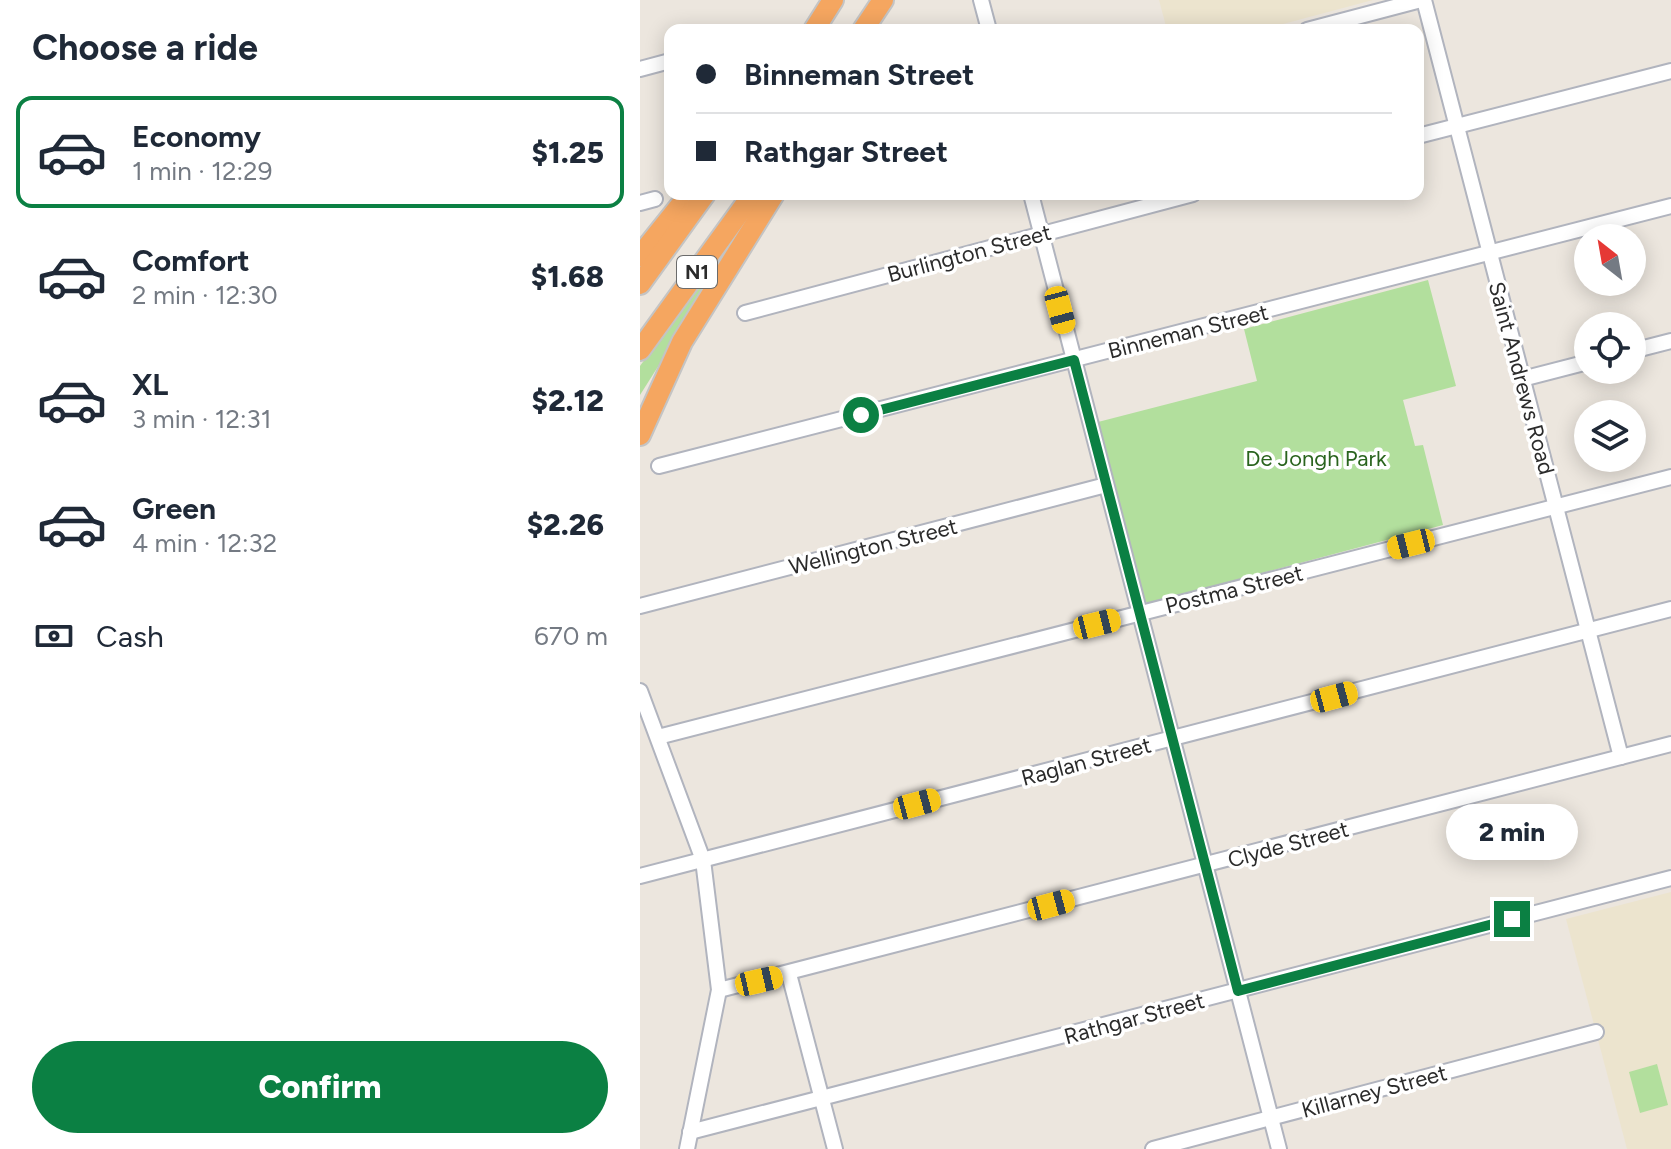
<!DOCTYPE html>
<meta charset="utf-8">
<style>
body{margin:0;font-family:Figtree,sans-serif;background:#f2f2f3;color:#1f2937;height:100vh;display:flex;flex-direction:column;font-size:30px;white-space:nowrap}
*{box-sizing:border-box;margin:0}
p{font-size:26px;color:#747a83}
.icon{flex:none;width:44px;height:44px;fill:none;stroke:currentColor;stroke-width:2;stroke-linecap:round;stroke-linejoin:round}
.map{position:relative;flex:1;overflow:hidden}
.side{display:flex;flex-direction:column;background:#fff;width:640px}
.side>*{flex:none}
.guide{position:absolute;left:24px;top:24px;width:760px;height:176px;border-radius:16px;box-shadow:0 4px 20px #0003;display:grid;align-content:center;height:176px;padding:0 32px;background:#fff}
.needle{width:52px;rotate:329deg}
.fabs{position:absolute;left:934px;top:224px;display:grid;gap:16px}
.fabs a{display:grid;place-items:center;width:72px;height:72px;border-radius:50%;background:#fff;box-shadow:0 4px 20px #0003;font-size:40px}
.end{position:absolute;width:36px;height:36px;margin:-18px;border:10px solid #0b8043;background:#fff;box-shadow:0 0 0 4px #fff}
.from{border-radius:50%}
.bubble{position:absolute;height:56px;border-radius:28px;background:#fff;box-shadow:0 4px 20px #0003;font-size:26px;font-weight:800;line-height:56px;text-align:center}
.car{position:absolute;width:24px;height:48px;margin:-24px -12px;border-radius:10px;box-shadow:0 0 6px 2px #0007;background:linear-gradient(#f5c518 24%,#345 0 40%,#f5c518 0 76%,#345 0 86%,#f5c518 0)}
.guide b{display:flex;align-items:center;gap:28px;height:76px;font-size:30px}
.guide b+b{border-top:2px solid #e0e1e3}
.guide i{width:20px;height:20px;background:#1f2937}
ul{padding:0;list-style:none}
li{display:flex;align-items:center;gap:24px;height:112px;margin:0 16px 12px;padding:0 16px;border:4px solid transparent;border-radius:16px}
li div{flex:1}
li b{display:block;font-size:30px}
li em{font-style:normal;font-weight:800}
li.on{border-color:#0b8043}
li>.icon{width:72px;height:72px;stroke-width:1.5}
h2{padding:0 32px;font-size:36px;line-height:96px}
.pay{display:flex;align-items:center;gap:20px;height:88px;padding:0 32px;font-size:30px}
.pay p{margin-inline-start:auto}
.cta{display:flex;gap:16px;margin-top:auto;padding:16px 32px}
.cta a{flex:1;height:92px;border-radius:48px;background:#0b8043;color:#fff;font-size:32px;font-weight:800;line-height:92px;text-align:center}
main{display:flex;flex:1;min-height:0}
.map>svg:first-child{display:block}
.education{fill:#ece4ce}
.green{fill:#b2df9d}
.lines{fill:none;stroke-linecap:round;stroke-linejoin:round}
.minor-casing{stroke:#b1b4be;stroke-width:18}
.highway-casing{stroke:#c4c4c4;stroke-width:24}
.minor{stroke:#fff;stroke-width:14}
.highway{stroke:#f5a660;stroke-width:20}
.route{stroke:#0b8043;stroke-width:10}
.labels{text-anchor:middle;stroke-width:7;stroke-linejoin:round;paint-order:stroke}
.shield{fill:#fff;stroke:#6b6b6b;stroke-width:2}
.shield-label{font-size:20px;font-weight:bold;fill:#2b2b2b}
.street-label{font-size:22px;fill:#2b2b2b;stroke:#fff}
.park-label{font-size:22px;fill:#2a641e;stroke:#fff}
</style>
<main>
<section class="side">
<h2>Choose a ride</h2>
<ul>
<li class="on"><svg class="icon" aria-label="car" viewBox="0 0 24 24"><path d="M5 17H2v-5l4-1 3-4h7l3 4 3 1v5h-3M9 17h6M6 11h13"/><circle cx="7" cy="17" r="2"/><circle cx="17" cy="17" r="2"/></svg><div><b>Economy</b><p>1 min · 12:29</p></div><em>$1.25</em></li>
<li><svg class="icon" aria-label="car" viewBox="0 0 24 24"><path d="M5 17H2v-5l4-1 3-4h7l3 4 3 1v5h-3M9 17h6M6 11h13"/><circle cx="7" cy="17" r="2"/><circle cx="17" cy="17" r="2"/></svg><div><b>Comfort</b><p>2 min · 12:30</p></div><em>$1.68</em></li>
<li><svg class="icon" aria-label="car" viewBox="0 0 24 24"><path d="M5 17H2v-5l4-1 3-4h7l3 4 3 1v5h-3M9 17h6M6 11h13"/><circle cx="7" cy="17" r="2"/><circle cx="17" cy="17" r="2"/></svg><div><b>XL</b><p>3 min · 12:31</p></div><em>$2.12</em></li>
<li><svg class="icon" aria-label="car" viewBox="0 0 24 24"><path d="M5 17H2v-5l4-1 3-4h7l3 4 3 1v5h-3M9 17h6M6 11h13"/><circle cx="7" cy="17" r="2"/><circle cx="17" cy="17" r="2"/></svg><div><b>Green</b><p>4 min · 12:32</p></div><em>$2.26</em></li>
</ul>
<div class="pay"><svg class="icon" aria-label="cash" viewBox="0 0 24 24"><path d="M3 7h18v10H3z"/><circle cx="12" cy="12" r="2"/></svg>Cash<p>670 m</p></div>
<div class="cta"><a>Confirm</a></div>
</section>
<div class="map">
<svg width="1031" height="1149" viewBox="0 0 1031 1149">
<rect width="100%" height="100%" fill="#ece6de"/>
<g class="education">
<polygon points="519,0 733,0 621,30 527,30"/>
<polygon points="1031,892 1031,1149 987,1149 926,919"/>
</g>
<g class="green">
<polygon points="79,258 83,258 85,261 0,395 0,366"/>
<polygon points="788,280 816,386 763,400 775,446 783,445 803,525 509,603 504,601 458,422 617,381 604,329"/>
<polygon points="1017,1064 1028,1105 1000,1113 989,1072"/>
</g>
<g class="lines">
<g class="minor-casing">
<g id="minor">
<polyline points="341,0 349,30"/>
<polyline points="784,0 981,757"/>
<polyline points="667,30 781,0"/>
<polyline points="0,69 30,61"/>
<polyline points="778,136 1031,71"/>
<polyline points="391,194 639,1149"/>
<polyline points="0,203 15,199"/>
<polyline points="105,313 553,194"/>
<polyline points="992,351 1031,341"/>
<polyline points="882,379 948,362"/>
<polyline points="19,466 1031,206"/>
<polyline points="0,606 466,485"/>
<polyline points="0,691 63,860 79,990 47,1149"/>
<polyline points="18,737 1031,477"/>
<polyline points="0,876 1031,609"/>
<polyline points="149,974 195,1149"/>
<polyline points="79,990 1031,744"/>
<polyline points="50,1132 1031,878"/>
<polyline points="513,1149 956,1032"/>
</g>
</g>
<g class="highway-casing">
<g id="highway">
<polyline points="174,30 193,0"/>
<polyline points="223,30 243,0"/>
<polyline points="0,256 40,206"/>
<polyline points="0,284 65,194"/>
<polyline points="0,350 113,194"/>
<polyline points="0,435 42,342 134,194"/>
</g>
</g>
<use href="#minor" class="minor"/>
<use href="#highway" class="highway"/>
</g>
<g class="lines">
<polyline class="route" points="221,415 434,360 598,991 872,919"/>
</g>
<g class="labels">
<rect class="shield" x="37" y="256" width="40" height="32" rx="6"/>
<g class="shield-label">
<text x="57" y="279">N1</text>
</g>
<g class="street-label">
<text transform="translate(329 253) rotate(-15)" y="8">Burlington Street</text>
<text transform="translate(548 331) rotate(-14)" y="8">Binneman Street</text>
<text transform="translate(882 378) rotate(75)" y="8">Saint Andrews Road</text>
<text transform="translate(233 546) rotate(-14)" y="8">Wellington Street</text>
<text transform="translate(594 589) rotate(-14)" y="8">Postma Street</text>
<text transform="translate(446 761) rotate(-15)" y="8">Raglan Street</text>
<text transform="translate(648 844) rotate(-15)" y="8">Clyde Street</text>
<text transform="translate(494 1018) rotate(-15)" y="8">Rathgar Street</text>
<text transform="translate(734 1091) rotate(-15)" y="8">Killarney Street</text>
</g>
<g class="park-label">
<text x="676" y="466">De Jongh Park</text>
</g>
</g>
</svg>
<div class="fabs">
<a><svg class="needle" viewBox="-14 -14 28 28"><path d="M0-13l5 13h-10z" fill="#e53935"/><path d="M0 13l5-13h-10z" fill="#747a83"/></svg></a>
<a><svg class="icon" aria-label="locate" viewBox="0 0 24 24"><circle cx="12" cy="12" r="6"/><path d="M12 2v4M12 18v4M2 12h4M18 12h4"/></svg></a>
<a><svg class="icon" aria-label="layers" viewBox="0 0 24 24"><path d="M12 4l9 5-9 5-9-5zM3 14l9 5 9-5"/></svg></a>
</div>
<i class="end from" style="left:221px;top:415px"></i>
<i class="end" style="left:872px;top:919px"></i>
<div class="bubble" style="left:806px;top:804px;width:132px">2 min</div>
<i class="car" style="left:420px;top:310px;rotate:165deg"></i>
<i class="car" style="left:771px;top:544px;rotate:256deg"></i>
<i class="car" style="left:457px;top:624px;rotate:76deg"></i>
<i class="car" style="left:694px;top:697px;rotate:75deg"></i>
<i class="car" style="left:277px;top:804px;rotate:75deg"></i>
<i class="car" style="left:411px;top:905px;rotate:75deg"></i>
<i class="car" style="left:119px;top:981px;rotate:77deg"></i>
<div class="guide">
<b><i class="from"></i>Binneman Street</b>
<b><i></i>Rathgar Street</b>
</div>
</div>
</main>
